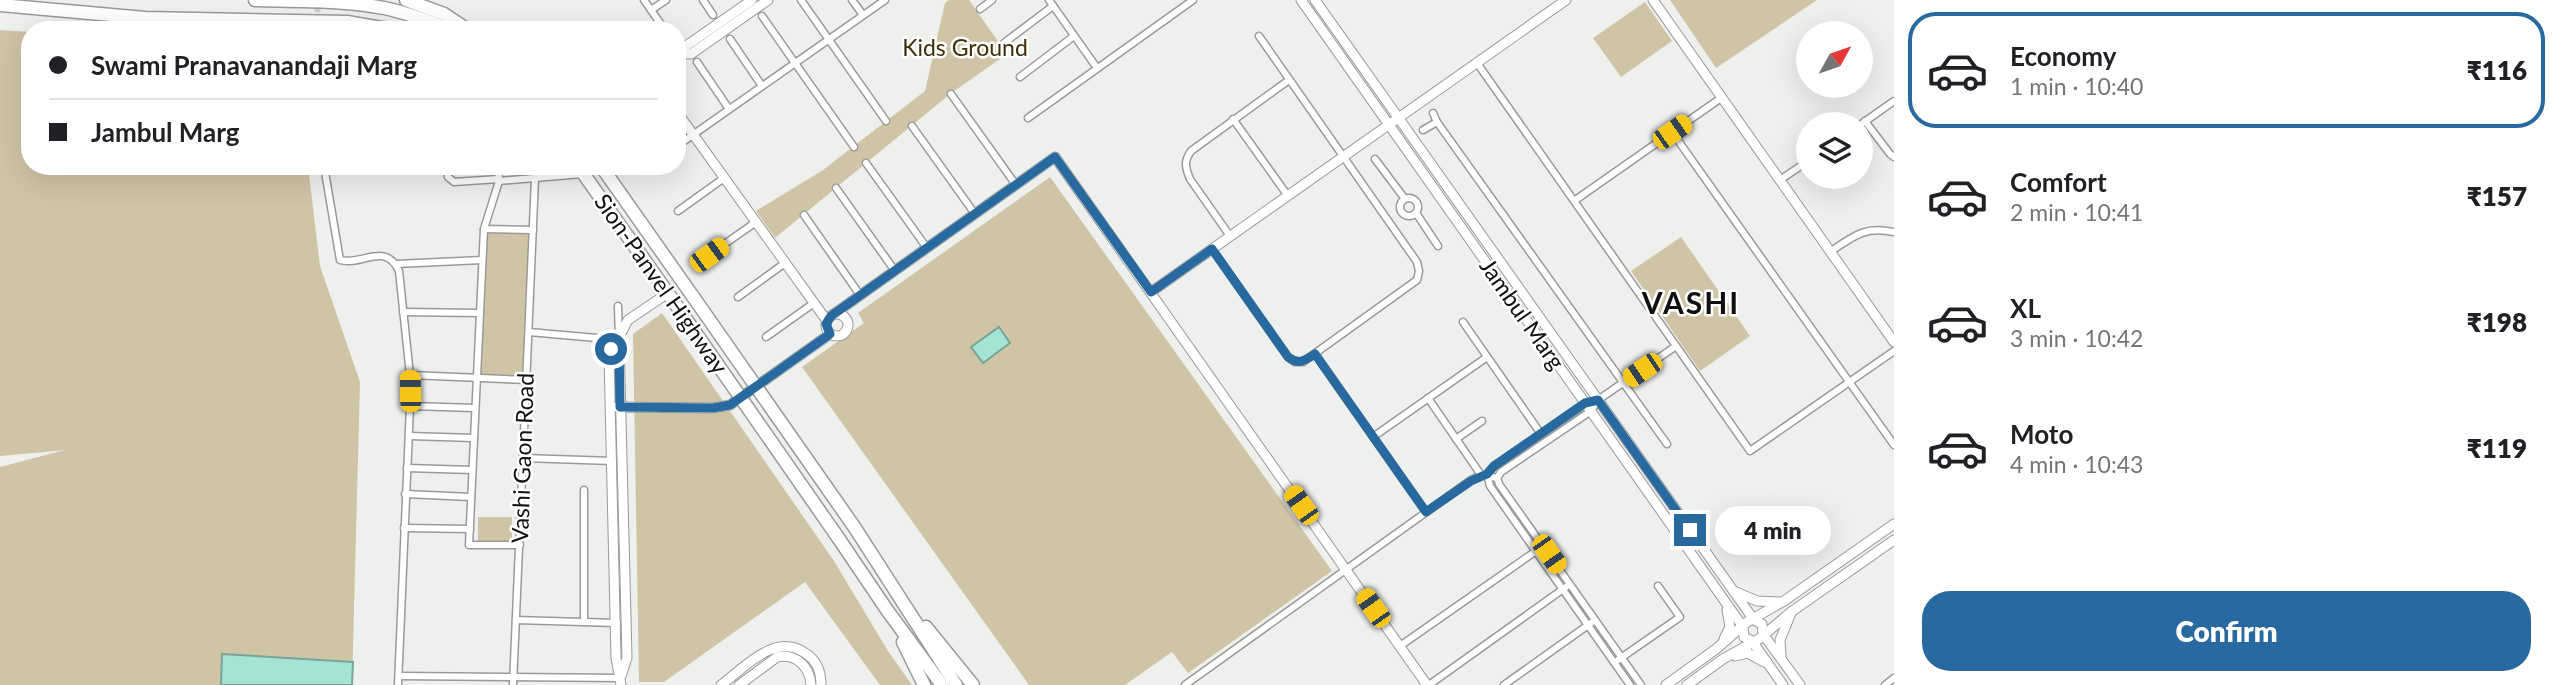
<!DOCTYPE html>
<meta charset="utf-8">
<style>
body{margin:0;font-family:Lato,sans-serif;background:#f2f2f2;color:#202124;height:100vh;display:flex;flex-direction:column;font-size:26px;white-space:nowrap}
*{box-sizing:border-box;margin:0}
p{font-size:23px;color:#757577}
.icon{flex:none;width:38px;height:38px;fill:none;stroke:currentColor;stroke-width:2;stroke-linecap:round;stroke-linejoin:round}
.map{position:relative;flex:1;overflow:hidden}
.details{display:flex;flex-direction:column;background:#fff;width:665px}
.details>*{flex:none}
.hud{position:absolute;left:21px;top:21px;width:665px;height:154px;border-radius:28px;box-shadow:0 7px 28px #0002;display:grid;align-content:center;height:154px;padding:0 28px;background:#fff}
.needle{width:46px;rotate:50deg}
.controls{position:absolute;left:1796px;top:21px;display:grid;gap:14px}
.controls a{display:grid;place-items:center;width:77px;height:77px;border-radius:50%;background:#fff;box-shadow:0 7px 28px #0002;font-size:35px}
.end{position:absolute;width:32px;height:32px;margin:-16px;border:9px solid #286aa0;background:#fff;box-shadow:0 0 0 4px #fff}
.from{border-radius:50%}
.bubble{position:absolute;height:49px;border-radius:24px;background:#fff;box-shadow:0 7px 28px #0002;font-size:23px;font-weight:800;line-height:49px;text-align:center}
.car{position:absolute;width:21px;height:42px;margin:-21px -10px;border-radius:9px;box-shadow:0 0 5px 2px #0007;background:linear-gradient(#f5c518 24%,#345 0 40%,#f5c518 0 76%,#345 0 86%,#f5c518 0)}
.hud b{display:flex;align-items:center;gap:24px;height:66px;font-size:26px}
.hud b+b{border-top:2px solid #e0e0e0}
.hud i{width:18px;height:18px;background:#202124}
ul{padding:12px 0 0;list-style:none}
li{display:flex;align-items:center;gap:21px;height:116px;margin:0 14px 10px;padding:0 14px;border:4px solid transparent;border-radius:28px}
li div{flex:1}
li b{display:block;font-size:26px}
li em{font-style:normal;font-weight:800}
li.on{border-color:#286aa0}
li>.icon{width:63px;height:63px;stroke-width:1.5}
.action{display:flex;gap:14px;margin-top:auto;padding:14px 28px}
.action a{flex:1;height:80px;border-radius:28px;background:#286aa0;color:#fff;font-size:28px;font-weight:800;line-height:80px;text-align:center}
main{display:flex;flex:1;min-height:0}
.map>svg:first-child{display:block}
.green{fill:#d0c4a7}
.water{fill:#a5e3d5;stroke:#78a49a;stroke-width:2}
.lines{fill:none;stroke-linecap:round;stroke-linejoin:round}
.street-tunnel{stroke:#cdcecc;stroke-width:6;stroke-dasharray:6 3;stroke-linecap:butt}
.street-casing{stroke:#999b98;stroke-width:9}
.secondary-casing{stroke:#999b98;stroke-width:11}
.highway-casing{stroke:#999b98;stroke-width:15}
.street{stroke:#fff;stroke-width:6}
.secondary{stroke:#fff;stroke-width:9}
.highway{stroke:#fff;stroke-width:12}
.highway-bridge-casing{stroke:#999b98;stroke-width:15;stroke-linecap:butt}
.highway-bridge{stroke:#fff;stroke-width:12}
.route{stroke:#286aa0;stroke-width:9}
.labels{text-anchor:middle;stroke-width:5;stroke-linejoin:round;paint-order:stroke}
.park-label{font-size:23px;fill:#3e2f08;stroke:#fff}
.street-label{font-size:23px;fill:#10100f;stroke:#fff}
.district-label{font-size:30px;font-weight:bold;letter-spacing:2px;fill:#10100f;stroke:#fff}
</style>
<main>
<div class="map">
<svg width="1894" height="685" viewBox="0 0 1894 685">
<rect width="100%" height="100%" fill="#eef0ed"/>
<g class="green">
<polygon points="949,0 969,0 1007,54 950,94 775,238 756,211 823,170 925,91 945,3"/>
<polygon points="1670,0 1817,0 1716,68"/>
<polygon points="1645,2 1672,41 1621,77 1593,38"/>
<polygon points="0,30 30,32 30,166 308,166 320,266 360,382 352,685 0,685 0,467 65,450 0,456"/>
<polygon points="1050,177 1332,571 1188,673 1172,652 1125,685 1029,685 802,367 864,323 858,313"/>
<polygon points="487,232 531,234 524,377 480,376"/>
<polygon points="1681,237 1750,336 1700,371 1631,271"/>
<polygon points="662,313 834,561 888,651 912,685 880,685 805,582 664,682 639,682 633,334"/>
<rect x="478" y="517" width="34" height="24"/>
</g>
<g class="water">
<polygon points="999,327 1010,343 983,363 971,347"/>
<polygon points="222,654 353,662 352,685 221,685"/>
</g>
<g class="lines">
<polyline class="street-tunnel" points="314,30 319,2"/>
<g class="street-casing">
<g id="street">
<polyline points="644,0 665,30"/>
<polyline points="703,0 713,15"/>
<polyline points="801,0 886,121"/>
<polyline points="852,0 863,15"/>
<polyline points="1049,0 1097,68"/>
<polyline points="980,9 992,0"/>
<polyline points="651,10 666,0"/>
<polyline points="762,16 854,147"/>
<polyline points="730,39 762,86"/>
<polyline points="1004,43 1053,6"/>
<polyline points="697,62 729,109"/>
<polyline points="1477,63 1750,451 1894,351"/>
<polyline points="1020,77 1074,36"/>
<polyline points="951,94 1016,185"/>
<polyline points="1433,113 1437,122 1667,444"/>
<polyline points="1028,118 1193,0"/>
<polyline points="1233,119 1288,196"/>
<polyline points="1865,121 1890,154 1894,157"/>
<polyline points="1860,125 1894,101"/>
<polyline points="912,126 975,214"/>
<polyline points="1423,130 1437,122"/>
<polyline points="1672,132 1894,445"/>
<polyline points="677,146 885,0"/>
<polyline points="1375,159 1405,199"/>
<polyline points="866,163 927,248"/>
<path d="M 324,166 L 340,260 C 363,266 385,241 399,271 L 410,375 L 410,406 L 398,685"/>
<polyline points="446,166 448,177 454,182 499,179"/>
<polyline points="498,166 499,181 484,229 533,230"/>
<polyline points="647,167 648,166"/>
<polyline points="1780,180 1808,161"/>
<polyline points="499,181 583,174"/>
<polyline points="836,188 895,271"/>
<circle cx="1409" cy="207" r="9"/>
<polyline points="1574,201 1721,98"/>
<polyline points="678,211 724,178"/>
<polyline points="1416,213 1438,246"/>
<polyline points="804,215 860,295"/>
<polyline points="484,229 469,545 520,545"/>
<path d="M 1230,236 L 1190,179 C 1185,167 1184,161 1191,151 L 1289,80"/>
<polyline points="1212,249 1288,357 1295,362 1303,362 1417,280 1419,271 1417,262 1259,36"/>
<path d="M 1830,252 C 1854,236 1864,226 1894,232"/>
<polyline points="709,255 756,222"/>
<polyline points="396,264 482,260"/>
<polyline points="738,297 785,263"/>
<polyline points="403,312 479,313"/>
<polyline points="1463,322 1541,434"/>
<polyline points="529,332 619,340 618,306"/>
<polyline points="766,337 814,303"/>
<polyline points="1315,354 1426,512"/>
<polyline points="410,375 527,380"/>
<polyline points="1428,398 1481,475"/>
<polyline points="410,406 475,408"/>
<polyline points="409,436 474,438"/>
<polyline points="1373,437 1487,357"/>
<polyline points="1456,439 1482,421"/>
<polyline points="523,458 613,461"/>
<polyline points="407,468 472,470"/>
<polyline points="1487,474 1490,486 1630,685"/>
<polyline points="1487,474 1494,466 1588,403"/>
<polyline points="1497,478 1499,484 1641,685"/>
<polyline points="1497,478 1501,472 1591,411 1598,400 1676,346"/>
<polyline points="405,494 471,497"/>
<polyline points="404,528 470,529"/>
<polyline points="516,620 617,623"/>
<polyline points="584,622 584,490"/>
<polyline points="1400,646 1536,551"/>
<polyline points="1618,660 1680,617 1658,586"/>
<polyline points="399,676 621,678"/>
<polyline points="513,685 535,178"/>
<polyline points="1185,685 1471,480 1481,475 1497,478"/>
<polyline points="1429,685 1566,587"/>
<polyline points="1504,685 1591,623"/>
<polyline points="1885,685 1894,678"/>
</g>
</g>
<g class="secondary-casing">
<g id="secondary">
<polyline points="1301,0 1743,627 1744,637 1752,641 1783,685"/>
<polyline points="1315,0 1754,620 1762,624 1763,634 1800,685"/>
<polyline points="1653,0 1894,342"/>
<polyline points="683,54 686,46 752,0"/>
<polyline points="677,58 683,54 691,54 768,0"/>
<polyline points="677,112 827,321"/>
<polyline points="1151,292 1566,0"/>
<circle cx="837" cy="325" r="11"/>
<polyline points="831,316 1055,157 1427,685"/>
<polyline points="619,340 627,658 621,676"/>
<polyline points="617,407 713,408 730,405 830,334"/>
<polyline points="1736,592 1757,601 1780,602"/>
<polyline points="1724,639 1730,627 1727,610"/>
<polyline points="1735,656 1748,653 1764,662"/>
<polyline points="1781,656 1780,640 1791,613"/>
<polyline points="621,685 616,658 609,356 628,320 668,293"/>
<path d="M 721,685 C 744,668 775,632 805,653 C 817,660 821,671 821,685"/>
<path d="M 739,685 L 777,657 C 796,653 810,667 811,685"/>
<polyline points="1666,685 1716,649 1747,622 1784,601 1894,524"/>
<polyline points="1687,685 1723,659 1759,639 1791,612 1894,540"/>
</g>
</g>
<g class="highway-casing">
<g id="highway">
<path d="M 255,0 C 297,1 342,0 384,8 C 408,13 429,21 451,30"/>
<polyline points="406,0 444,14 468,30"/>
<polyline points="0,5 145,18 347,22 393,30"/>
<polyline points="578,166 679,309"/>
<polyline points="601,166 694,298"/>
<polyline points="855,528 956,685"/>
<polyline points="839,539 887,610 942,685"/>
<polyline points="926,627 973,685"/>
<polyline points="903,642 924,685"/>
</g>
</g>
<use href="#street" class="street"/>
<use href="#secondary" class="secondary"/>
<use href="#highway" class="highway"/>
<g class="highway-bridge-casing">
<g id="highway-bridge">
<polyline points="694,298 855,528"/>
<polyline points="679,309 839,539"/>
</g>
</g>
<use href="#highway-bridge" class="highway-bridge"/>
</g>
<g class="lines">
<path class="route" d="M 611,349 L 619,340 L 620,407 L 713,408 L 730,405 L 830,334 L 826,324 L 831,316 L 1055,157 L 1151,292 L 1212,249 L 1288,357 C 1299,365 1304,361 1315,354 L 1426,512 L 1471,481 L 1487,474 L 1494,466 L 1585,403 L 1598,400 L 1690,530"/>
</g>
<g class="labels">
<g class="park-label">
<text x="965" y="56">Kids Ground</text>
</g>
<g class="street-label">
<text transform="translate(661 284) rotate(55)" y="8">Sion-Panvel Highway</text>
<text transform="translate(1522 314) rotate(55)" y="8">Jambul Marg</text>
<text transform="translate(523 458) rotate(-88)" y="8">Vashi Gaon Road</text>
</g>
<g class="district-label">
<text x="1691" y="314">VASHI</text>
</g>
</g>
</svg>
<div class="controls">
<a><svg class="needle" viewBox="-14 -14 28 28"><path d="M0-13l5 13h-10z" fill="#e53935"/><path d="M0 13l5-13h-10z" fill="#757577"/></svg></a>
<a><svg class="icon" aria-label="layers" viewBox="0 0 24 24"><path d="M12 4l9 5-9 5-9-5zM3 14l9 5 9-5"/></svg></a>
</div>
<i class="end from" style="left:611px;top:349px"></i>
<i class="end" style="left:1690px;top:530px"></i>
<div class="bubble" style="left:1715px;top:506px;width:116px">4 min</div>
<i class="car" style="left:1672px;top:132px;rotate:55deg"></i>
<i class="car" style="left:709px;top:255px;rotate:54deg"></i>
<i class="car" style="left:1642px;top:370px;rotate:236deg"></i>
<i class="car" style="left:410px;top:391px;rotate:359deg"></i>
<i class="car" style="left:1301px;top:505px;rotate:325deg"></i>
<i class="car" style="left:1549px;top:554px;rotate:145deg"></i>
<i class="car" style="left:1373px;top:608px;rotate:325deg"></i>
<div class="hud">
<b><i class="from"></i>Swami Pranavanandaji Marg</b>
<b><i></i>Jambul Marg</b>
</div>
</div>
<section class="details">
<ul>
<li class="on"><svg class="icon" aria-label="car" viewBox="0 0 24 24"><path d="M5 17H2v-5l4-1 3-4h7l3 4 3 1v5h-3M9 17h6M6 11h13"/><circle cx="7" cy="17" r="2"/><circle cx="17" cy="17" r="2"/></svg><div><b>Economy</b><p>1 min · 10:40</p></div><em>₹116</em></li>
<li><svg class="icon" aria-label="car" viewBox="0 0 24 24"><path d="M5 17H2v-5l4-1 3-4h7l3 4 3 1v5h-3M9 17h6M6 11h13"/><circle cx="7" cy="17" r="2"/><circle cx="17" cy="17" r="2"/></svg><div><b>Comfort</b><p>2 min · 10:41</p></div><em>₹157</em></li>
<li><svg class="icon" aria-label="car" viewBox="0 0 24 24"><path d="M5 17H2v-5l4-1 3-4h7l3 4 3 1v5h-3M9 17h6M6 11h13"/><circle cx="7" cy="17" r="2"/><circle cx="17" cy="17" r="2"/></svg><div><b>XL</b><p>3 min · 10:42</p></div><em>₹198</em></li>
<li><svg class="icon" aria-label="car" viewBox="0 0 24 24"><path d="M5 17H2v-5l4-1 3-4h7l3 4 3 1v5h-3M9 17h6M6 11h13"/><circle cx="7" cy="17" r="2"/><circle cx="17" cy="17" r="2"/></svg><div><b>Moto</b><p>4 min · 10:43</p></div><em>₹119</em></li>
</ul>
<div class="action"><a>Confirm</a></div>
</section>
</main>
